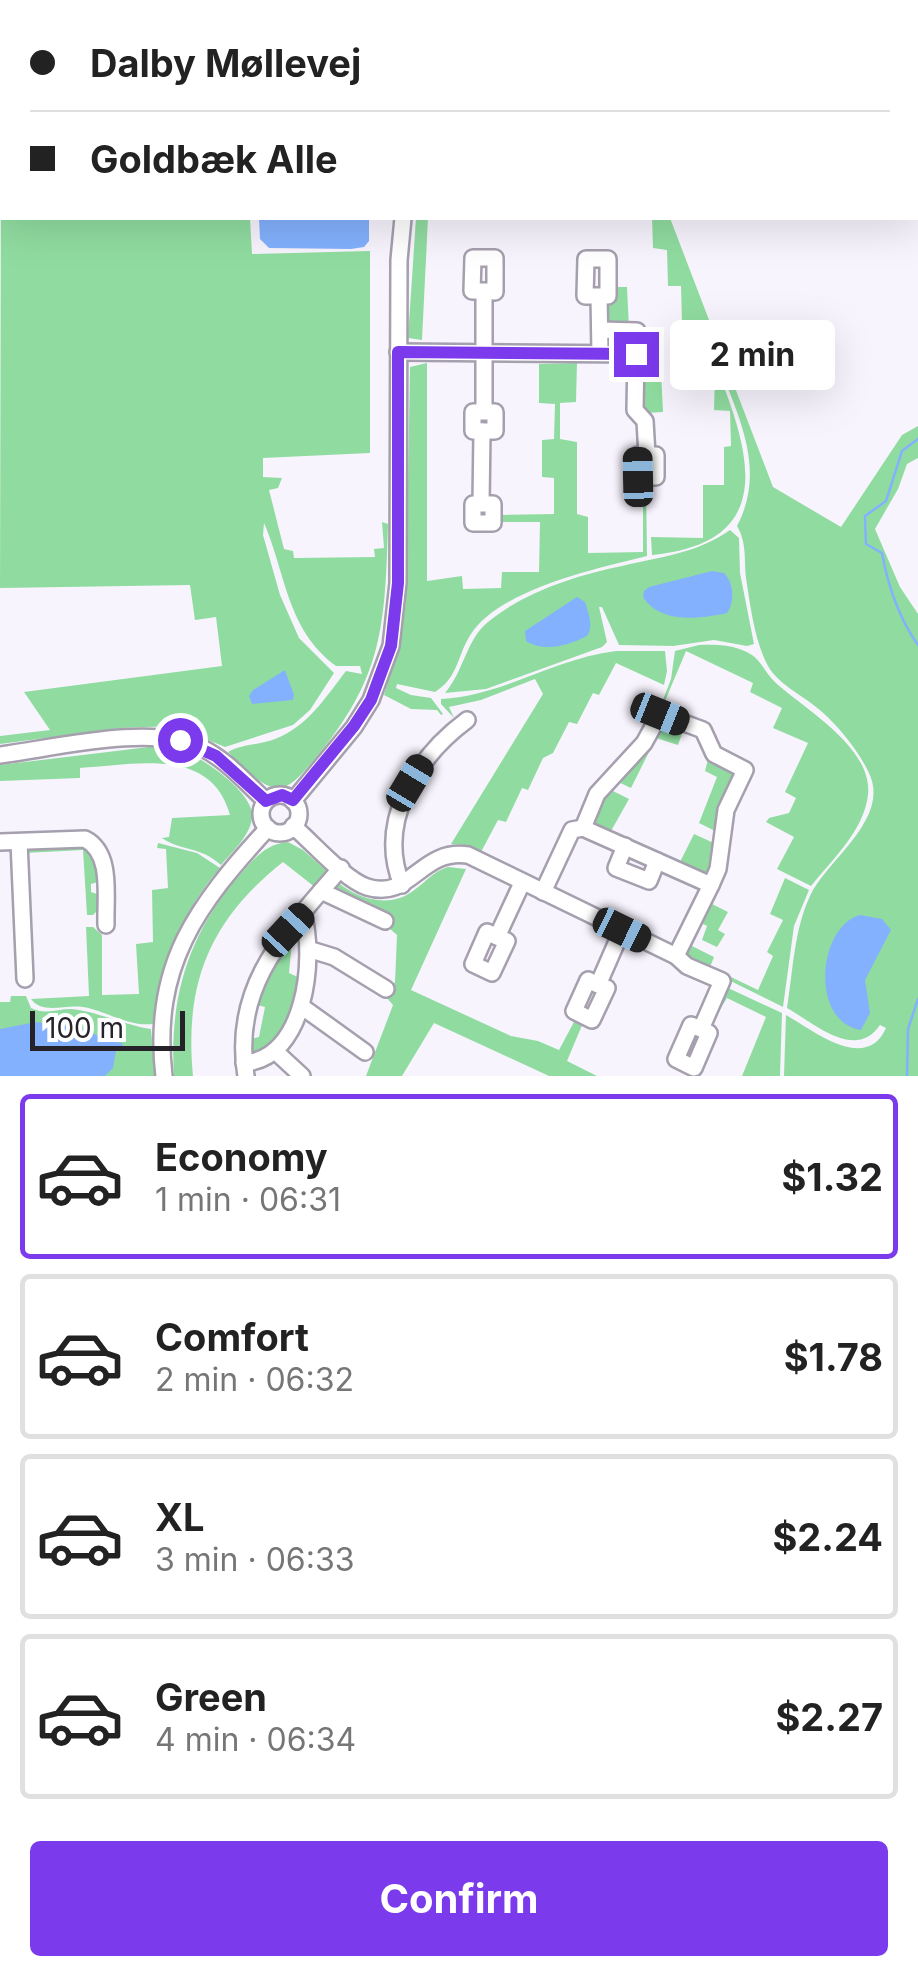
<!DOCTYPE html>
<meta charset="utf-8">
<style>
body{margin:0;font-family:Inter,sans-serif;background:#f6f6f6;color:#222;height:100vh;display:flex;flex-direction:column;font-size:38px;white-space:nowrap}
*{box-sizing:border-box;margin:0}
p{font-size:32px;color:#767676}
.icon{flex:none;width:55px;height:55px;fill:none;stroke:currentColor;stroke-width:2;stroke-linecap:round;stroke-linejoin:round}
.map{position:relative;height:1076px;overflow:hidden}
.details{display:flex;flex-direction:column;background:#fff;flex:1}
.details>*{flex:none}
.guide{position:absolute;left:0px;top:0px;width:920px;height:220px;box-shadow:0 10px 40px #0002;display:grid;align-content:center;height:220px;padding:0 30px;background:#fff}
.scale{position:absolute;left:30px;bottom:25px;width:155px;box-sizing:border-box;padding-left:10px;border:5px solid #252329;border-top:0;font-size:28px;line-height:35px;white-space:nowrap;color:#252329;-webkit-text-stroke:8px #fff;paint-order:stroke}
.end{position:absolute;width:45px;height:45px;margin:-22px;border:12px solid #7c3aed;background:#fff;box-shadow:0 0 0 5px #fff}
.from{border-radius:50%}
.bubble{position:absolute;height:70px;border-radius:10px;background:#fff;box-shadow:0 10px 40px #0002;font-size:32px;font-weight:700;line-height:70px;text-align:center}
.car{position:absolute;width:30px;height:60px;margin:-30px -15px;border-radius:12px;box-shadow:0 0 8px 2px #0007;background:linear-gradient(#222 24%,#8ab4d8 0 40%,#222 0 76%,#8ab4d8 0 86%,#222 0)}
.guide b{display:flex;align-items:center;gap:35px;height:95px;font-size:38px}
.guide b+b{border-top:2px solid #e0e0e0}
.guide i{width:25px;height:25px;background:#222}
ul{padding:18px 0 0;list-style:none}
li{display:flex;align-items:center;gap:30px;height:165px;margin:0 20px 15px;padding:0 10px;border:5px solid #e0e0e0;border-radius:10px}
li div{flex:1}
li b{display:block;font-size:38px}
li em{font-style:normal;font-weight:700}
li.active{border-color:#7c3aed}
li>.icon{width:90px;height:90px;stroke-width:1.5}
.action{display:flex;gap:20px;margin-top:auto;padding:20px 30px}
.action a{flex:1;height:115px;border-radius:10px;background:#7c3aed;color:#fff;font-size:40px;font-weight:700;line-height:115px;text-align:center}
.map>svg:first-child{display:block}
.green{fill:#90dca0}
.water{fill:#83b1fd}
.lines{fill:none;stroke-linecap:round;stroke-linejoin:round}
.stream{stroke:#83b1fd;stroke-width:2.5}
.minor-casing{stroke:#a59fae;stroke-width:20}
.minor{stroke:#fff;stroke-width:15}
.route{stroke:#7c3aed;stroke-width:12}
</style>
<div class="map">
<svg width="918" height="1076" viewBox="0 0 918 1076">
<rect width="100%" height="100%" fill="#f8f4fe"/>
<g class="green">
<path d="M 1,165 L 2,218 L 250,218 L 252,254 L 370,251 L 370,453 L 263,458 L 263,477 L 282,478 L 278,488 L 269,490 L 284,549 L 293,551 L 294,558 L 375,557 L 374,549 L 384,548 L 382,522 L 388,524 C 385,627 383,678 314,760 C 305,770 292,788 278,788 C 260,788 240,763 228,752 C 242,744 260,745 275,739 C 308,726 325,698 346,671 L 362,674 L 360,666 L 336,666 C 287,630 286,574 264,523 L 263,535 L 280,595 L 299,638 L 334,673 L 310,710 L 293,725 L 225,747 L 174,726 L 121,728 L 0,744 L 0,736 L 50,730 L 24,692 L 222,666 L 216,617 L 195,620 L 190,585 L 0,588 Z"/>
<polygon points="416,218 428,218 422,340 408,338"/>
<path d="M 652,218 L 670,218 L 773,487 L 841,527 L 902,435 L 918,426 L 918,458 L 907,464 L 898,489 L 875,529 L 900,587 L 918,614 L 918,1076 L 784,1076 L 786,1015 C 814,1031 866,1073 886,1028 L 880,1025 C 856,1061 815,1024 787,1008 C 793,971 794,930 810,896 C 826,860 893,818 868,771 C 857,749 840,728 821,711 C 802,694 775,684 765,660 C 754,636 750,604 746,578 C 744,559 747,543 737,526 C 766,471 740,419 719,366 L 697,364 L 698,325 L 682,323 L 681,286 L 668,286 L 667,250 L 653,248 Z"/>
<polygon points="613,287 627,287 629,328 606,326 605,299"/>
<path d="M 427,363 L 427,581 L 462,576 L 463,589 L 501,588 L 502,572 L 539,572 L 540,522 L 499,522 L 499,515 L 554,514 L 554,478 L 542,477 L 542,440 L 554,439 L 555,404 L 539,403 L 539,364 L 577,363 L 576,402 L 560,403 L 560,439 L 577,442 L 577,514 L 588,517 L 588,553 L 643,552 L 643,484 L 646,483 L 647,556 C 599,568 500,589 471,634 C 457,655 459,677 435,692 L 397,684 L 396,688 L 411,695 L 431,698 L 443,714 L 441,715 L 437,710 L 411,709 L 384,695 L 401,637 L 406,601 L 410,367 Z"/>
<polygon points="640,370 661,371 663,412 645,413 639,406"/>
<path d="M 715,373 L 719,374 C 753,460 774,543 652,555 L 651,537 L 703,538 L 703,485 L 724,485 L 724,447 L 731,446 L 730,411 L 714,410 Z"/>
<path d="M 730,530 L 739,538 L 740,573 L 754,644 L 747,646 L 714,640 L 673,646 L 619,645 L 602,607 L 599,607 L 607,642 L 602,647 L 486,689 L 445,693 C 464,671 466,640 488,622 C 524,592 577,575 622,566 C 660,557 698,553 730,530 Z"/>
<path d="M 699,645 C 717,644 737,645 752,655 C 762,662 767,676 777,684 C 806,710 873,748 868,795 C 864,830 833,859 811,886 L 777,869 L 794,837 L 766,822 L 769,818 L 789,813 L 796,798 L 785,792 L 808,743 L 773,728 L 782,708 L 750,692 L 753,683 L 686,651 L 665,701 L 663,700 L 671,679 L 675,651 Z"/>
<path d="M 616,651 L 665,651 L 667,671 L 664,685 L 616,663 L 599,695 L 593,693 L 577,724 L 569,722 L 553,753 L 543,758 L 528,790 L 522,788 L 506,822 L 498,820 L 481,852 L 465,845 L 451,844 L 543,694 L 535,679 L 481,700 L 449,707 L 454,718 L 441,704 L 441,699 C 503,696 555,658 616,651 Z"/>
<polygon points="671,721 684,728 678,745 656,738 631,788 616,781 658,726"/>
<path d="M 149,747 C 162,747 176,748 188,753 C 209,762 256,796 252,818 C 250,836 232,852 221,865 C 200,846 180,851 162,838 L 169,837 L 172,818 L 230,815 C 211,746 135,765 80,768 L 80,778 L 0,781 L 0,765 Z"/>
<polygon points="709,755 734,769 738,776 719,833 699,823 717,777 705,771"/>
<polygon points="609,789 629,799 611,831 679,864 694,834 716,844 712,873 700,876 597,829 593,815"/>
<path d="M 288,842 L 303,850 L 330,874 L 316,888 L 283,862 C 210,920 184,983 193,1076 L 174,1076 C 169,999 188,934 239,876 C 254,859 265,844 288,842 Z"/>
<polygon points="84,843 93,852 93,863 101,870 101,881 91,884 91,892 100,895 101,907 93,915 87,915 83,850 25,853 29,846"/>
<path d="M 158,843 L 197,853 L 220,868 C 182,912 159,966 153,1024 C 128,1027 107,1011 83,1007 C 65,1004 43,1015 31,999 L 89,996 L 86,927 L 93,927 L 102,935 L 102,995 L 139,994 L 136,944 L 153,942 L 152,890 L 168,888 L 166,849 L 157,848 Z"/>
<path d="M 448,867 L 466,869 L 411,990 L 511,1036 L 538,1041 L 559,1050 L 575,1020 L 583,1023 L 567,1061 L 597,1076 L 549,1076 L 434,1023 L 402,1076 L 366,1076 L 393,1005 L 386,997 L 395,982 L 397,935 L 390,929 L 394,917 L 330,892 L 336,881 C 357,899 389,909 413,891 C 426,882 432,872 448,867 Z"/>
<polygon points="785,878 809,890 794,926 783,1007 690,961 687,954 692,946 714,957 710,967 758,990 773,956 767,952 783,920 770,914"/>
<polygon points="708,902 728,912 718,930 725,934 717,947 702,940 707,926 699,922"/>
<path d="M 294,928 L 302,931 L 300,941 L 292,941 L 289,973 L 300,978 C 294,1011 289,1037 258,1054 L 252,1051 L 248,1040 L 259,1037 L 265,1007 L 257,1005 L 255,1000 Z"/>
<polygon points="726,987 782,1013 780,1076 742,1076 766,1017 727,998 719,1011 716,1009"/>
<path d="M 11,996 L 26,996 L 31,1008 C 45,1015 57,1009 71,1009 C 96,1011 124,1025 151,1029 L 155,1076 L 0,1076 L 0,1002 L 10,1002 Z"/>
</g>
<g class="water">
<polygon points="259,218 369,218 369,241 364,247 351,249 269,248 260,239"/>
<path d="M 712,571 L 724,573 C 734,583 735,602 727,613 C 700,619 660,624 643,597 L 644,591 L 649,587 Z"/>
<path d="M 577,597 L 585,602 C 588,612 594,626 587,636 C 569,645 545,653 526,641 L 525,631 Z"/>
<polygon points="285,670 294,695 293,700 252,704 249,696 253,690"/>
<path d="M 860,915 L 882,919 L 891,930 L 865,980 L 870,1013 L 861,1030 C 809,1022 818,926 860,915 Z"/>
<polygon points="36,1022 82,1028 109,1041 122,1043 123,1046 116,1051 113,1068 105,1076 0,1076 0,1029"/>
</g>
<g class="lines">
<g class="stream">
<path d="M 918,439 L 902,451 L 886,501 L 865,516 L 865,520 L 866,544 L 882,553 C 888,586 899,618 918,645"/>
<polyline points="907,1076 908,1029 918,999"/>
</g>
<g class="minor-casing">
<g id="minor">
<polyline points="70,0 79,2"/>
<polyline points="287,0 287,2"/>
<polyline points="566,0 567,2"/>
<polyline points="713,0 715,2"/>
<polyline points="794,0 795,2"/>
<polyline points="0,150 2,150"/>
<polyline points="599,296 585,296 586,259 608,259 608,296 599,296 600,353"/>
<polyline points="600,330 637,331 636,354"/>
<polyline points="398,352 636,354 635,410 645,421 647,455 638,455 638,477 656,477 656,455 647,455"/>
<polyline points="484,412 473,412 473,431 495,431 495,412 484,412 484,291 472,291 473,258 495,258 495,292 484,291"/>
<polyline points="481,504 493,504 493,523 473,523 473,504 481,504 482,431"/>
<path d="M 0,755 C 55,748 150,724 200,747 C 226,759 245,782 266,801"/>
<circle cx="280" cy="814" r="19"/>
<polyline points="293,801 354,727 371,700 391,646 398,583 399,260 403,218"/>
<path d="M 293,826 C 312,842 345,880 367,887 C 411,901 420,848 468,855 L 676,956"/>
<polyline points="583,828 597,794 644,743 660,714 703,730 714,754 745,770 726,810 718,869 711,885"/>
<path d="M 0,842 L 85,839 C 113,853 105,897 106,925"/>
<polyline points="19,842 25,979"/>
<polyline points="625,846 616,868 649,881 657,861"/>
<path d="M 402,885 C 376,822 417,757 467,720"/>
<polyline points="321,891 385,921"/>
<polyline points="543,892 572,830 583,828 711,885 676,956 687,966 722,981 701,1029 691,1025 676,1059 694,1068 709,1033 701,1029"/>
<polyline points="497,937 487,932 473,964 492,973 507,941 497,937 522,883"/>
<polyline points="308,949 334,957 386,989"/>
<polyline points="598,985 588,980 574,1011 592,1020 607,988 598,985 622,930"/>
<polyline points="301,1006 365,1052"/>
<polyline points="276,1052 302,1076"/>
<path d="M 244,1063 C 305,1059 316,960 303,913"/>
<path d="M 164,1076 C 151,966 197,905 268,828"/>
<path d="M 246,1076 C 231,985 287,931 341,868"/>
</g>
</g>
<use href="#minor" class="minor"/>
</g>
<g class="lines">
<polyline class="route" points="180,740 216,756 266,801 282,795 293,800 354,726 371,700 391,646 398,583 398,352 636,354"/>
</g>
</svg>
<div class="scale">100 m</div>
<i class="end from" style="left:180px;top:740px"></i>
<i class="end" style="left:636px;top:354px"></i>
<div class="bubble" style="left:670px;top:320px;width:165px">2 min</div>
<i class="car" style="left:638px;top:477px;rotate:359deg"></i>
<i class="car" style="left:660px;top:714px;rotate:112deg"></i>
<i class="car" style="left:410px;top:783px;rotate:31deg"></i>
<i class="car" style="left:288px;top:930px;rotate:43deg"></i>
<i class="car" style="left:622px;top:930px;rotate:116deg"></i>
<div class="guide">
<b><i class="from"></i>Dalby Møllevej</b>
<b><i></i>Goldbæk Alle</b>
</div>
</div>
<section class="details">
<ul>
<li class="active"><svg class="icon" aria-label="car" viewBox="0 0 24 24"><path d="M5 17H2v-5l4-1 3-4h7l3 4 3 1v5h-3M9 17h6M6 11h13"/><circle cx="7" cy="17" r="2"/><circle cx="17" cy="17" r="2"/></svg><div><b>Economy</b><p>1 min · 06:31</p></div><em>$1.32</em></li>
<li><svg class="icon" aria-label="car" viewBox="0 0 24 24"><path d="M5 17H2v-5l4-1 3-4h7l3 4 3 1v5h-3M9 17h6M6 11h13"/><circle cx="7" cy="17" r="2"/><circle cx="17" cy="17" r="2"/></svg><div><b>Comfort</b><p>2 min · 06:32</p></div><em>$1.78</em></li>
<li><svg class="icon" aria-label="car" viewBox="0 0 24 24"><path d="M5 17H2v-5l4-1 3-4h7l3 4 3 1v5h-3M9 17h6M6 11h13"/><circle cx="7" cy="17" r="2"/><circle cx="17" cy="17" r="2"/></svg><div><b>XL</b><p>3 min · 06:33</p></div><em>$2.24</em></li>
<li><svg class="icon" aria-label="car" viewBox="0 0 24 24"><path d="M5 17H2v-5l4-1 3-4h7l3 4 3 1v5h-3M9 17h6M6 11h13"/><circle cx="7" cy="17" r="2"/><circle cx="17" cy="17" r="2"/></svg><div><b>Green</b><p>4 min · 06:34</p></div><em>$2.27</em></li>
</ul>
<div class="action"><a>Confirm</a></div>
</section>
